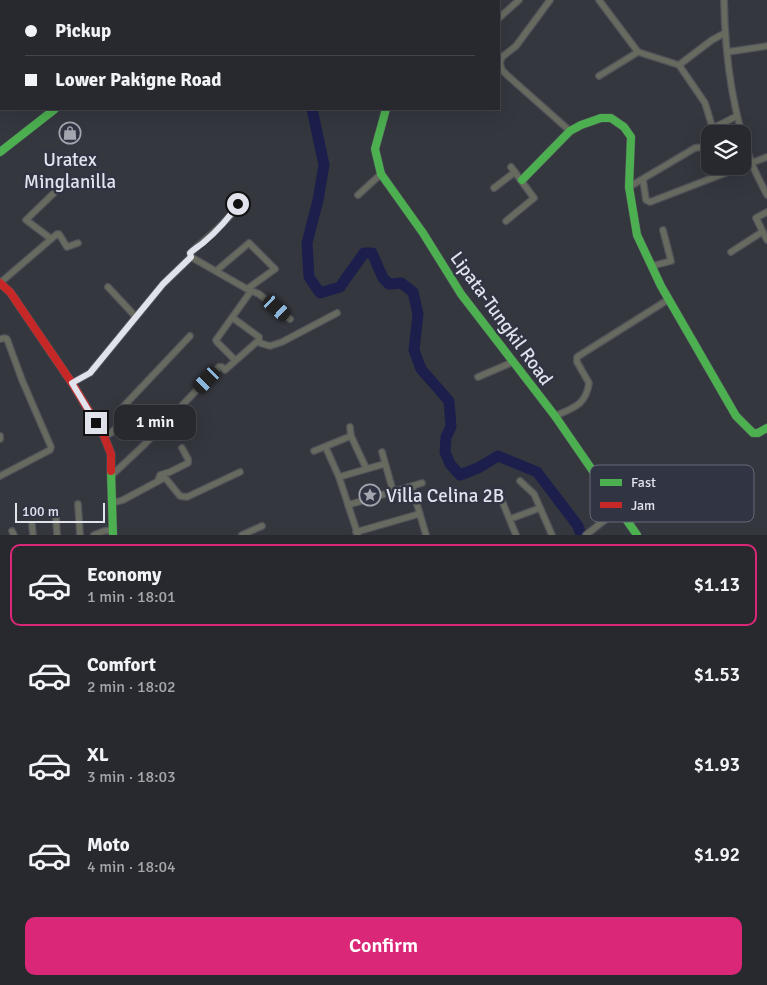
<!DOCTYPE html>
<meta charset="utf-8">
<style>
body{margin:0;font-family:Signika,sans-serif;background:#34353b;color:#f1f3f6;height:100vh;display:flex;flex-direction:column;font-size:19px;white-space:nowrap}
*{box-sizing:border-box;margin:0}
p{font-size:16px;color:#a5a6aa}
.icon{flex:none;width:28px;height:28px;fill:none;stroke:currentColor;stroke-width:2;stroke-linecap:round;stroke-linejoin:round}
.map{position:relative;height:535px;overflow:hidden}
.panel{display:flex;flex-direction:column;background:#28292f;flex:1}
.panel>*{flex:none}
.hud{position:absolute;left:0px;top:0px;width:500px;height:110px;box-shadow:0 5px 20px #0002,0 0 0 1px #44454b;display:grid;align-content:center;height:110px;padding:0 25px;background:#28292f}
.fabs{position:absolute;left:701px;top:125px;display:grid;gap:10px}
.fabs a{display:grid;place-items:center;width:50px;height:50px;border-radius:10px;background:#28292f;box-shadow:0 5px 20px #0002,0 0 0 1px #44454b;font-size:25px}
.scale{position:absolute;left:15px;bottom:12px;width:90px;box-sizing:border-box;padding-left:5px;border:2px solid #e0e2ec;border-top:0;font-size:14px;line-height:18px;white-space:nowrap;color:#e0e2ec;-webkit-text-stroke:4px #313443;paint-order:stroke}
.end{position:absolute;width:22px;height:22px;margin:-11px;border:6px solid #e0e2ec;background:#111;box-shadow:0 0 0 2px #111}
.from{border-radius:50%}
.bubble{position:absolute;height:35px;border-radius:10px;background:#28292f;box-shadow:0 5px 20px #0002,0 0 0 1px #44454b;font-size:16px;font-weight:600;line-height:35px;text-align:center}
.car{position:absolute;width:15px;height:30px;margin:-15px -8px;border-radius:6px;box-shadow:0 0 4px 1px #0007;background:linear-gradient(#222 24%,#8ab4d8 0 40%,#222 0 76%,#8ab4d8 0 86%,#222 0)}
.hud b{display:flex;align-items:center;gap:18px;height:48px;font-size:19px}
.hud b+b{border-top:1px solid #44454b}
.hud i{width:12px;height:12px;background:#f1f3f6}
ul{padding:9px 0 0;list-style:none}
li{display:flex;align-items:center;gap:15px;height:82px;margin:0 10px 8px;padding:0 15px;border:2px solid transparent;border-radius:10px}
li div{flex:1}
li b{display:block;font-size:19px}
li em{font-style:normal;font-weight:600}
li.active{border-color:#db2777}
li>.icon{width:45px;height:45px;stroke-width:1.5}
.cta{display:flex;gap:10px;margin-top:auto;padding:10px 25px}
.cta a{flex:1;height:58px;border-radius:10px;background:#db2777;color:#fff;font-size:20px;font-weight:600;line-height:58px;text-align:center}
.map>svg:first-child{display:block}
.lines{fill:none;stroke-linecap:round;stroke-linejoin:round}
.river{stroke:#1c1f4b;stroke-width:11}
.street-casing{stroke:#51535a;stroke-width:8}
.fast-casing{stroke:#51535a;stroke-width:9}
.jam-casing{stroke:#51535a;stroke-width:9}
.street{stroke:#666a5f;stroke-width:5.5}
.fast{stroke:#4caf50;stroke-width:8}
.jam{stroke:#c62828;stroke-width:8}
.route{stroke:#e0e2ec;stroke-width:6}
.labels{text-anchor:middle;stroke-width:5;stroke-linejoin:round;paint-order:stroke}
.poi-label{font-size:19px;fill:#e0e2ec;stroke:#313443}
.street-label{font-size:19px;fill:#e0e2ec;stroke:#313443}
.key{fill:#313443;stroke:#666876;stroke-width:1}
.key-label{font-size:14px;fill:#e0e2ec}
</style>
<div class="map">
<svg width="767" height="535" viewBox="0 0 767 535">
<rect width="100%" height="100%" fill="#35373f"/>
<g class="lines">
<g class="river">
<polyline points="275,0 275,1"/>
<polyline points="312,109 324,165 318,200 307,243 309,277 320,293 340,287 364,253 372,253 383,278 389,284 401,283 413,292 418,314 414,350 421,369 449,401 451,427 446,437 445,452 450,464 460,475 478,468 498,456 537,472 578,526 581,535"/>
</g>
<g class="street-casing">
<g id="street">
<polyline points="148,0 148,1"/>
<polyline points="251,0 251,1"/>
<polyline points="550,0 516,46 502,57 500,63 502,70 508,76 570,131"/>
<polyline points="599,0 638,52 679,65 712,40 725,33"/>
<path d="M 724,0 C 725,54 732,113 752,164 C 756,174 762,185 767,195"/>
<polyline points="499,18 519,0"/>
<polyline points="727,52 767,46"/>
<polyline points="679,65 705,103 712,126 715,127 737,116"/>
<polyline points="599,76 638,52"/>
<polyline points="643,180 646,200 650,202 767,157"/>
<polyline points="629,187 695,148 710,146"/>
<polyline points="494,188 515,172"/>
<polyline points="358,195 381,174"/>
<polyline points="767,212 756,218 767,240"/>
<polyline points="506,221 534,198 511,167"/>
<polyline points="50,238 26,220 57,190"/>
<polyline points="731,252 762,232"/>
<polyline points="191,257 247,289 259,294 290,319"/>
<polyline points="652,266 671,261 663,230"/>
<polyline points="216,271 249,243 275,269 247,289"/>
<polyline points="0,283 57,234 59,234 67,247 78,243"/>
<polyline points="108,287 136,317"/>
<polyline points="0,339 5,338 7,339 22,380 51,447 50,450 0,476"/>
<polyline points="257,342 270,346 282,342 337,313"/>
<polyline points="235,360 217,342 216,340 251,291"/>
<polyline points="478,377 513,362"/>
<polyline points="72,383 90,373 163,284 191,257 190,253 215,231 232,214 237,204"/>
<path d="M 555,416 C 573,408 586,405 589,383 L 577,362 L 577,357 L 666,301"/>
<polyline points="350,427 351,436 366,468"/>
<polyline points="0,436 0,439"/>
<polyline points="104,436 111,433 118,426 121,409 190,336"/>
<polyline points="326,448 339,477 358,535"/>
<polyline points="314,451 351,436"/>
<polyline points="382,452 393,491"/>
<polyline points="112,475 144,445 219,367 222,367 225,370 259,340 259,337 233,318"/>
<polyline points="339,477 384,464"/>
<polyline points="158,481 160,475 170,472 188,463 188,459 182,448"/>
<polyline points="520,481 534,494 552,535"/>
<polyline points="412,487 426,535"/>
<polyline points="500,496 516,535"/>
<polyline points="112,503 123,500 164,478 167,480 180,496 187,497 240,472"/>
<polyline points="78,504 80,535"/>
<polyline points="348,505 422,483"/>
<polyline points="56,518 57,535"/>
<polyline points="510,519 540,508"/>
<polyline points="32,525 33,535"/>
<polyline points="12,531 14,535"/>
<polyline points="356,532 419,514"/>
<polyline points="94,535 104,531 113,530"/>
<polyline points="242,535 262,526"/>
<polyline points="586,535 620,508"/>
</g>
</g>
<g class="fast-casing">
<g id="fast">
<polyline points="414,0 414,1"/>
<polyline points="191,1 193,0"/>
<polyline points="386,109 375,149 381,174 423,233 461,294 555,416 637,535"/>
<polyline points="0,152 55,109"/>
<polyline points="522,180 570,131 581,125 601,118 611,118 624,127 631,137 629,187 637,235 661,286 736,416 753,433 758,433 767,428"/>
<polyline points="111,471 113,535"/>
</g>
</g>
<g class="jam-casing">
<polyline id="jam" points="0,283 10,292 72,383 104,436 111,454 111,471"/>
</g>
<use href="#street" class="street"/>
<use href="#fast" class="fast"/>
<use href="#jam" class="jam"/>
</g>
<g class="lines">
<path class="route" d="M 96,423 L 72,383 L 90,373 L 163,284 L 191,257 L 190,253 C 194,249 198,247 203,243 C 216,232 229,218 238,204"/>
</g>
<defs>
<g id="shop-ring" transform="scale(1.125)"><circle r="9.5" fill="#313443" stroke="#a4a6af" stroke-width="1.5"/><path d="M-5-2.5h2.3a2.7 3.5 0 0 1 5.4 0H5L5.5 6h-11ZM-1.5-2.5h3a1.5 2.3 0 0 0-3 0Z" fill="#a4a6af"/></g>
<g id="sight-ring" transform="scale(1.125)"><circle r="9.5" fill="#313443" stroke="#a4a6af" stroke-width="1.5"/><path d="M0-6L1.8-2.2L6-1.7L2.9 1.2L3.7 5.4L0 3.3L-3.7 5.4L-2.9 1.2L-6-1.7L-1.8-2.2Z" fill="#a4a6af"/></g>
</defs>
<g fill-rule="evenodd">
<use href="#shop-ring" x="70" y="133"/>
<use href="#sight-ring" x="370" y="495"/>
</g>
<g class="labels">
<g class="poi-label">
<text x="70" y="166">Uratex<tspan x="70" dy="22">Minglanilla</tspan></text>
<text x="386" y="502" text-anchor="start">Villa Celina 2B</text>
</g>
<g class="street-label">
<text transform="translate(502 318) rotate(54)" y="7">Lipata-Tungkil Road</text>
</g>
</g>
<rect x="590" y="465" width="164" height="57" rx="8" class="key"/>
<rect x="600" y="479" width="22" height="7" fill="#4caf50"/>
<rect x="600" y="502" width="22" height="6" fill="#c62828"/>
<g class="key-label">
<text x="631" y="487">Fast</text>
<text x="631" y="510">Jam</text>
</g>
</svg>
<div class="fabs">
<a><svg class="icon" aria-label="layers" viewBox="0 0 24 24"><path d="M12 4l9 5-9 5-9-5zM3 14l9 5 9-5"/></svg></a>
</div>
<div class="scale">100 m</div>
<i class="end from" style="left:238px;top:204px"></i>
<i class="end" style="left:96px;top:423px"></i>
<div class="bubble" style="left:114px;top:405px;width:82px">1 min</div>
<i class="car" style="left:277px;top:308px;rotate:132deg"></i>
<i class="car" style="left:207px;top:380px;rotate:224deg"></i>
<div class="hud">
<b><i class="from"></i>Pickup</b>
<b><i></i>Lower Pakigne Road</b>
</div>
</div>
<section class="panel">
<ul>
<li class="active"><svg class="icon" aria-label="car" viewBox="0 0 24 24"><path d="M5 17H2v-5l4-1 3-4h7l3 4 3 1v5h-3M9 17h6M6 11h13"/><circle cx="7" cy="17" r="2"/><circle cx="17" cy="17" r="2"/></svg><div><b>Economy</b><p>1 min · 18:01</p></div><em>$1.13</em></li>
<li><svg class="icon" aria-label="car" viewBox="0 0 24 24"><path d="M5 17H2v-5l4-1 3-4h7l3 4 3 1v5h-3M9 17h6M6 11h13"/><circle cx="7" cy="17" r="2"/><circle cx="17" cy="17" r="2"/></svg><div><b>Comfort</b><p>2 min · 18:02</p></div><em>$1.53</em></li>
<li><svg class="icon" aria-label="car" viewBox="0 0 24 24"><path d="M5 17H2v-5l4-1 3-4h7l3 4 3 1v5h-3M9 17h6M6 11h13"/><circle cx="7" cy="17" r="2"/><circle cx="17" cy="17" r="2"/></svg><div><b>XL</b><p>3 min · 18:03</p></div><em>$1.93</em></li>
<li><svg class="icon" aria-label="car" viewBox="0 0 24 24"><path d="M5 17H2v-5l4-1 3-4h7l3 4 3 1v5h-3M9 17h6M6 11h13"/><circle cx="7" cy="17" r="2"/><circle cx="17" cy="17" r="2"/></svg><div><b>Moto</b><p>4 min · 18:04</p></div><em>$1.92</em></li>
</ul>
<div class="cta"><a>Confirm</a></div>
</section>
